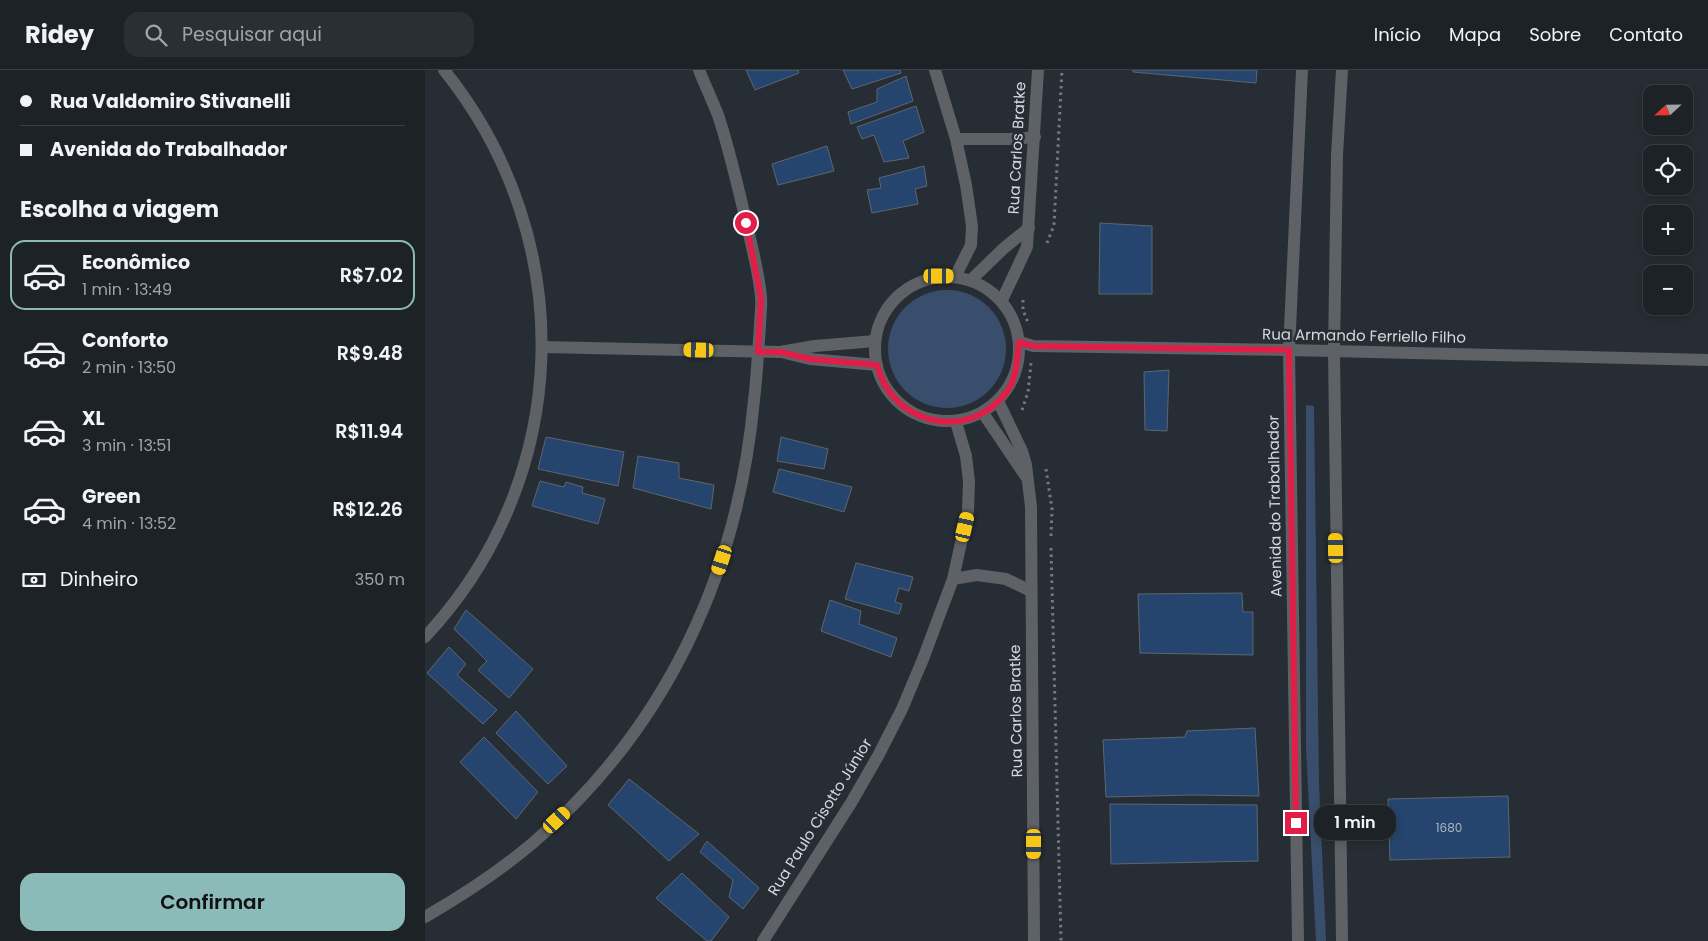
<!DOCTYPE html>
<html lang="pt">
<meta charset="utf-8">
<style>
body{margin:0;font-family:Poppins,sans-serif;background:#2a2f33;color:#f1f3f6;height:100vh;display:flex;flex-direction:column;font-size:19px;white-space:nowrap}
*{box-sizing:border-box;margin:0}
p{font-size:16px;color:#a0a4a7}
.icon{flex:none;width:28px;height:28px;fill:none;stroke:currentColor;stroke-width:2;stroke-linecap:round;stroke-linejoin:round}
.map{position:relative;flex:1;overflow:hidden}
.sheet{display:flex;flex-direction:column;background:#1d2227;width:425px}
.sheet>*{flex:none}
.top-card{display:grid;align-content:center;height:110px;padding:0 20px;background:#1d2227}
.needle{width:32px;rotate:248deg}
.buttons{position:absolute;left:1218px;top:15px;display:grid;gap:10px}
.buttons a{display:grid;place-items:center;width:50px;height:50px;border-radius:10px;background:#1d2227;box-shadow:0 2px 12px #0003,0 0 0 1px #3b3f44;font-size:25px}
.end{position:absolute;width:22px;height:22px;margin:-11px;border:6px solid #e11d48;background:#fff;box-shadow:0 0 0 2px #fff}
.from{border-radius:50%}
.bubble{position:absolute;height:35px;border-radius:15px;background:#1d2227;box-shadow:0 2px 12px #0003,0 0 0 1px #3b3f44;font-size:16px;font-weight:600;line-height:35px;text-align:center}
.car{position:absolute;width:15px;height:30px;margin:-15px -8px;border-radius:6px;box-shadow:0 0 4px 1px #0007;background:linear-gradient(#f5c518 24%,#345 0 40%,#f5c518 0 76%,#345 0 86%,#f5c518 0)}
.top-card b{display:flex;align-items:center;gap:18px;height:48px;font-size:19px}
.top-card b+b{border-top:1px solid #3b3f44}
.top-card i{width:12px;height:12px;background:#f1f3f6}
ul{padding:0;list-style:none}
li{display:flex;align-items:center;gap:15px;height:70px;margin:0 10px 8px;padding:0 10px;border:2px solid transparent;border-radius:15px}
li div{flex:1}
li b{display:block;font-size:19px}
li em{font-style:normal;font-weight:600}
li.selected{border-color:#8bbbb9}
li>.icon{width:45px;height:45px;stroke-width:1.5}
h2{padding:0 20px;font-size:22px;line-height:60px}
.pay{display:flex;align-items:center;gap:12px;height:55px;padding:0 20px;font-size:19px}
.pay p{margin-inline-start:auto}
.primary-button{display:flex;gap:10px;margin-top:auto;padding:10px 20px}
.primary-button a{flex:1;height:58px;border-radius:15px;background:#8bbbb9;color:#111;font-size:20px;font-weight:600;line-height:58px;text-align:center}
header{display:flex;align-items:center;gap:30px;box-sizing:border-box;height:70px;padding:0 25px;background:#1d2227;border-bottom:1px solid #3b3f44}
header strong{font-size:24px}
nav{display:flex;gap:28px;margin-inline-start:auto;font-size:18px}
.search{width:350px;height:45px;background:#2a2f33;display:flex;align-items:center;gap:12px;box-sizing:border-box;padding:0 18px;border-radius:15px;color:#a0a4a7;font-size:19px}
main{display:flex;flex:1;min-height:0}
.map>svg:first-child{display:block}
.green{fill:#394e6c}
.building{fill:#25456f;stroke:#5f656e}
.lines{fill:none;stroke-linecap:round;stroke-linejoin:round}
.path{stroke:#757a80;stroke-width:3;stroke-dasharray:2.5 4;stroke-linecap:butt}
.minor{stroke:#5e6165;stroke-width:12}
.tertiary{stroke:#5e6165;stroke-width:12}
.route{stroke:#e11d48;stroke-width:6}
.labels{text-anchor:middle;stroke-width:5;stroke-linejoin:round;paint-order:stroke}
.number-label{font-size:12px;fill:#a9b4c2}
.street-label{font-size:15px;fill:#d5d9de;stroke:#272d34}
</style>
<header>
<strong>Ridey</strong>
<div class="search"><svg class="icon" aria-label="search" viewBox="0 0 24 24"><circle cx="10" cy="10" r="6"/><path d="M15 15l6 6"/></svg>Pesquisar aqui</div>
<nav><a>Início</a><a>Mapa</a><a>Sobre</a><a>Contato</a></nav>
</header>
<main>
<section class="sheet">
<div class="top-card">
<b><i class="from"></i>Rua Valdomiro Stivanelli</b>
<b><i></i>Avenida do Trabalhador</b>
</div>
<h2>Escolha a viagem</h2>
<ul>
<li class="selected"><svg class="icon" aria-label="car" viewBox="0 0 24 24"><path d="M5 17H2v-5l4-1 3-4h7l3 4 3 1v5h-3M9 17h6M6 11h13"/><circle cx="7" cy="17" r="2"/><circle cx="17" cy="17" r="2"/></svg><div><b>Econômico</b><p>1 min · 13:49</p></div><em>R$7.02</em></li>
<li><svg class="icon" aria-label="car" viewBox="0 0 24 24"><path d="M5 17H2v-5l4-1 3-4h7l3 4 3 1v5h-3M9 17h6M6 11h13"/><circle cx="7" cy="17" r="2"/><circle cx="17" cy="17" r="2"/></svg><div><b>Conforto</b><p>2 min · 13:50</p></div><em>R$9.48</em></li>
<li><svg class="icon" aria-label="car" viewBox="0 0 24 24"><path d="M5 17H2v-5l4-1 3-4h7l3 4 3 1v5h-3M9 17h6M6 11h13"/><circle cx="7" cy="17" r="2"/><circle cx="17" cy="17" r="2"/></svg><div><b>XL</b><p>3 min · 13:51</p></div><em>R$11.94</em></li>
<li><svg class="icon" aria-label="car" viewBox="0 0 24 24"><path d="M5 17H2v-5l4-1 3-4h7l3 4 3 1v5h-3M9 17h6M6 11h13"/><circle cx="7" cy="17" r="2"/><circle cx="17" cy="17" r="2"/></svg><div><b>Green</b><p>4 min · 13:52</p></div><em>R$12.26</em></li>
</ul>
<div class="pay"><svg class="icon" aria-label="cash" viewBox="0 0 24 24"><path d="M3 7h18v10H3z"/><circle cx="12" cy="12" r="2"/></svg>Dinheiro<p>350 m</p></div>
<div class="primary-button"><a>Confirmar</a></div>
</section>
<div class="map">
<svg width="1283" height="871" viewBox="0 0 1283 871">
<rect width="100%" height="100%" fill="#272d34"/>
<g class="green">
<circle cx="522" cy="279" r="59"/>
<polygon points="881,335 889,336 894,714 901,871 891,871 881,679"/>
</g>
<g class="building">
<polygon points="321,0 373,0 374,3 330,20"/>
<polygon points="418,0 475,0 476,3 427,19"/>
<polygon points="708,0 832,0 831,13 708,2"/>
<polygon points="481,6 488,31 426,54 423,42 452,32 452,19"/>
<polygon points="491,36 499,62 478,71 484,88 459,92 449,65 437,69 432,57"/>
<polygon points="402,76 409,101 353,115 347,94"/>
<polygon points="499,96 502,116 490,119 493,134 447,143 442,120 456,118 454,108"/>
<polygon points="675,153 727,156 727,224 674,224"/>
<polygon points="744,300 742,361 720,360 719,302"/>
<polygon points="121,367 199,382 193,416 113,399"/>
<polygon points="356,367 403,379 399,399 352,391"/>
<polygon points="213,386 254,393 254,408 289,415 286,439 208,418"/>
<polygon points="354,399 427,417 419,442 348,422"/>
<polygon points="115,411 139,417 141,412 158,417 157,423 180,429 173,454 107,436"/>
<polygon points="431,493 488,507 484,521 474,518 470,532 477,534 474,544 420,529"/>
<polygon points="817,523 818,542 828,542 828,585 715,583 713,524"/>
<polygon points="405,530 436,541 434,554 472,568 466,587 396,561"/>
<polygon points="41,540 108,599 84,628 53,600 62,591 29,559"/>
<polygon points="24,577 41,594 32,605 72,640 58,654 2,603"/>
<polygon points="91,641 142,696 123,714 71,663"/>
<polygon points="830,658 834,726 768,725 681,727 678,670 760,667 762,661"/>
<polygon points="59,667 113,722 91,749 35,692"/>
<polygon points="204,709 274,764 244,791 183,735"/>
<polygon points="1083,726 1085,787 965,790 963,729"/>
<polygon points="685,734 832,735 833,791 686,794"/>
<polygon points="282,771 334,818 318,839 304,827 308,810 275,782"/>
<polygon points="257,803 304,847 286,871 282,871 231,828"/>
</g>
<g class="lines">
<g class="path">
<polyline points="622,173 629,155 637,0"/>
<polyline points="598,230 598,240 604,255"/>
<polyline points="597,340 603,322 606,293"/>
<polyline points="621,399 627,439 626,467"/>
<polyline points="626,478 636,871"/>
</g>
<g class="minor">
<polyline points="510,0 531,69 541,115 547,156 546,175 530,207"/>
<polyline points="531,69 591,69 610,67"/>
<circle cx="522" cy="279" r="72"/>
<polyline points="546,210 579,178 604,158"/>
<polyline points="577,230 602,177 613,0"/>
<polyline points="595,272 608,276 864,280 1283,290"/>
<polyline points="117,277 355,282 390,276 450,271"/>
<polyline points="360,283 385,289 452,295"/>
<polyline points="573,331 597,381 601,395 606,437 609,871"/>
<polyline points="558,343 602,408"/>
<polyline points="528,509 552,505 581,509 606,521"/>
<path d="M 0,567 C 149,408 155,169 19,0"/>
<path d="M 0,847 C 38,825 75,801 109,772 C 242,657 313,503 329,330 C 332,306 333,281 335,256 C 335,247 337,237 336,227 C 334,203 327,178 322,155 C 313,118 305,81 293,45 C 287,30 280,15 274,0"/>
<polyline points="338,871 426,733 453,686 477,639 498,589 528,509 543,441 544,411 541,386 531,352"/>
</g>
<g class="tertiary">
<polyline points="917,0 912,85 909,282 917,871"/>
<polyline points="873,871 864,280 877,0"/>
</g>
</g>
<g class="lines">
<path class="route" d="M 321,153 L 336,228 L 333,282 L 355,282 L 385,289 L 452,295 C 467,356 546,373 583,320 C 592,306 592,289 594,272 L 608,276 L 864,280 L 871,753"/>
</g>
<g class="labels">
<g class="number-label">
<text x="1024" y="762">1680</text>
</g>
<g class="street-label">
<text transform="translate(592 78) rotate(-87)" y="5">Rua Carlos Bratke</text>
<text transform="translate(939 266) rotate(1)" y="5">Rua Armando Ferriello Filho</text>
<text transform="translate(850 436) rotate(-91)" y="5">Avenida do Trabalhador</text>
<text transform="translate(591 641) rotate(-91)" y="5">Rua Carlos Bratke</text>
<text transform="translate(395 747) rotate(-58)" y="5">Rua Paulo Cisotto Júnior</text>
</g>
</g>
</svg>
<div class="buttons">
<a><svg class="needle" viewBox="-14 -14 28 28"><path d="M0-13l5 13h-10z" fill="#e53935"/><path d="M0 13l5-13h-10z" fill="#a0a4a7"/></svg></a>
<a><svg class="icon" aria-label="locate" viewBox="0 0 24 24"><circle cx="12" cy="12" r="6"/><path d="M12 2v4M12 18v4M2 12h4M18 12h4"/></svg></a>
<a>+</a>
<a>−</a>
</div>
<i class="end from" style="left:321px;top:153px"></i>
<i class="end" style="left:871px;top:753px"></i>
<div class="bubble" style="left:889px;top:735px;width:82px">1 min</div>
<i class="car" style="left:514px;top:206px;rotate:90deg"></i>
<i class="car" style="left:274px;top:280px;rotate:271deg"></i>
<i class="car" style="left:540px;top:457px;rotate:13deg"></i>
<i class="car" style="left:911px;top:478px;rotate:359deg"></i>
<i class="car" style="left:297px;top:490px;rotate:198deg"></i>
<i class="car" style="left:132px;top:750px;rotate:47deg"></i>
<i class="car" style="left:609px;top:774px;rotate:180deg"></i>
</div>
</main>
